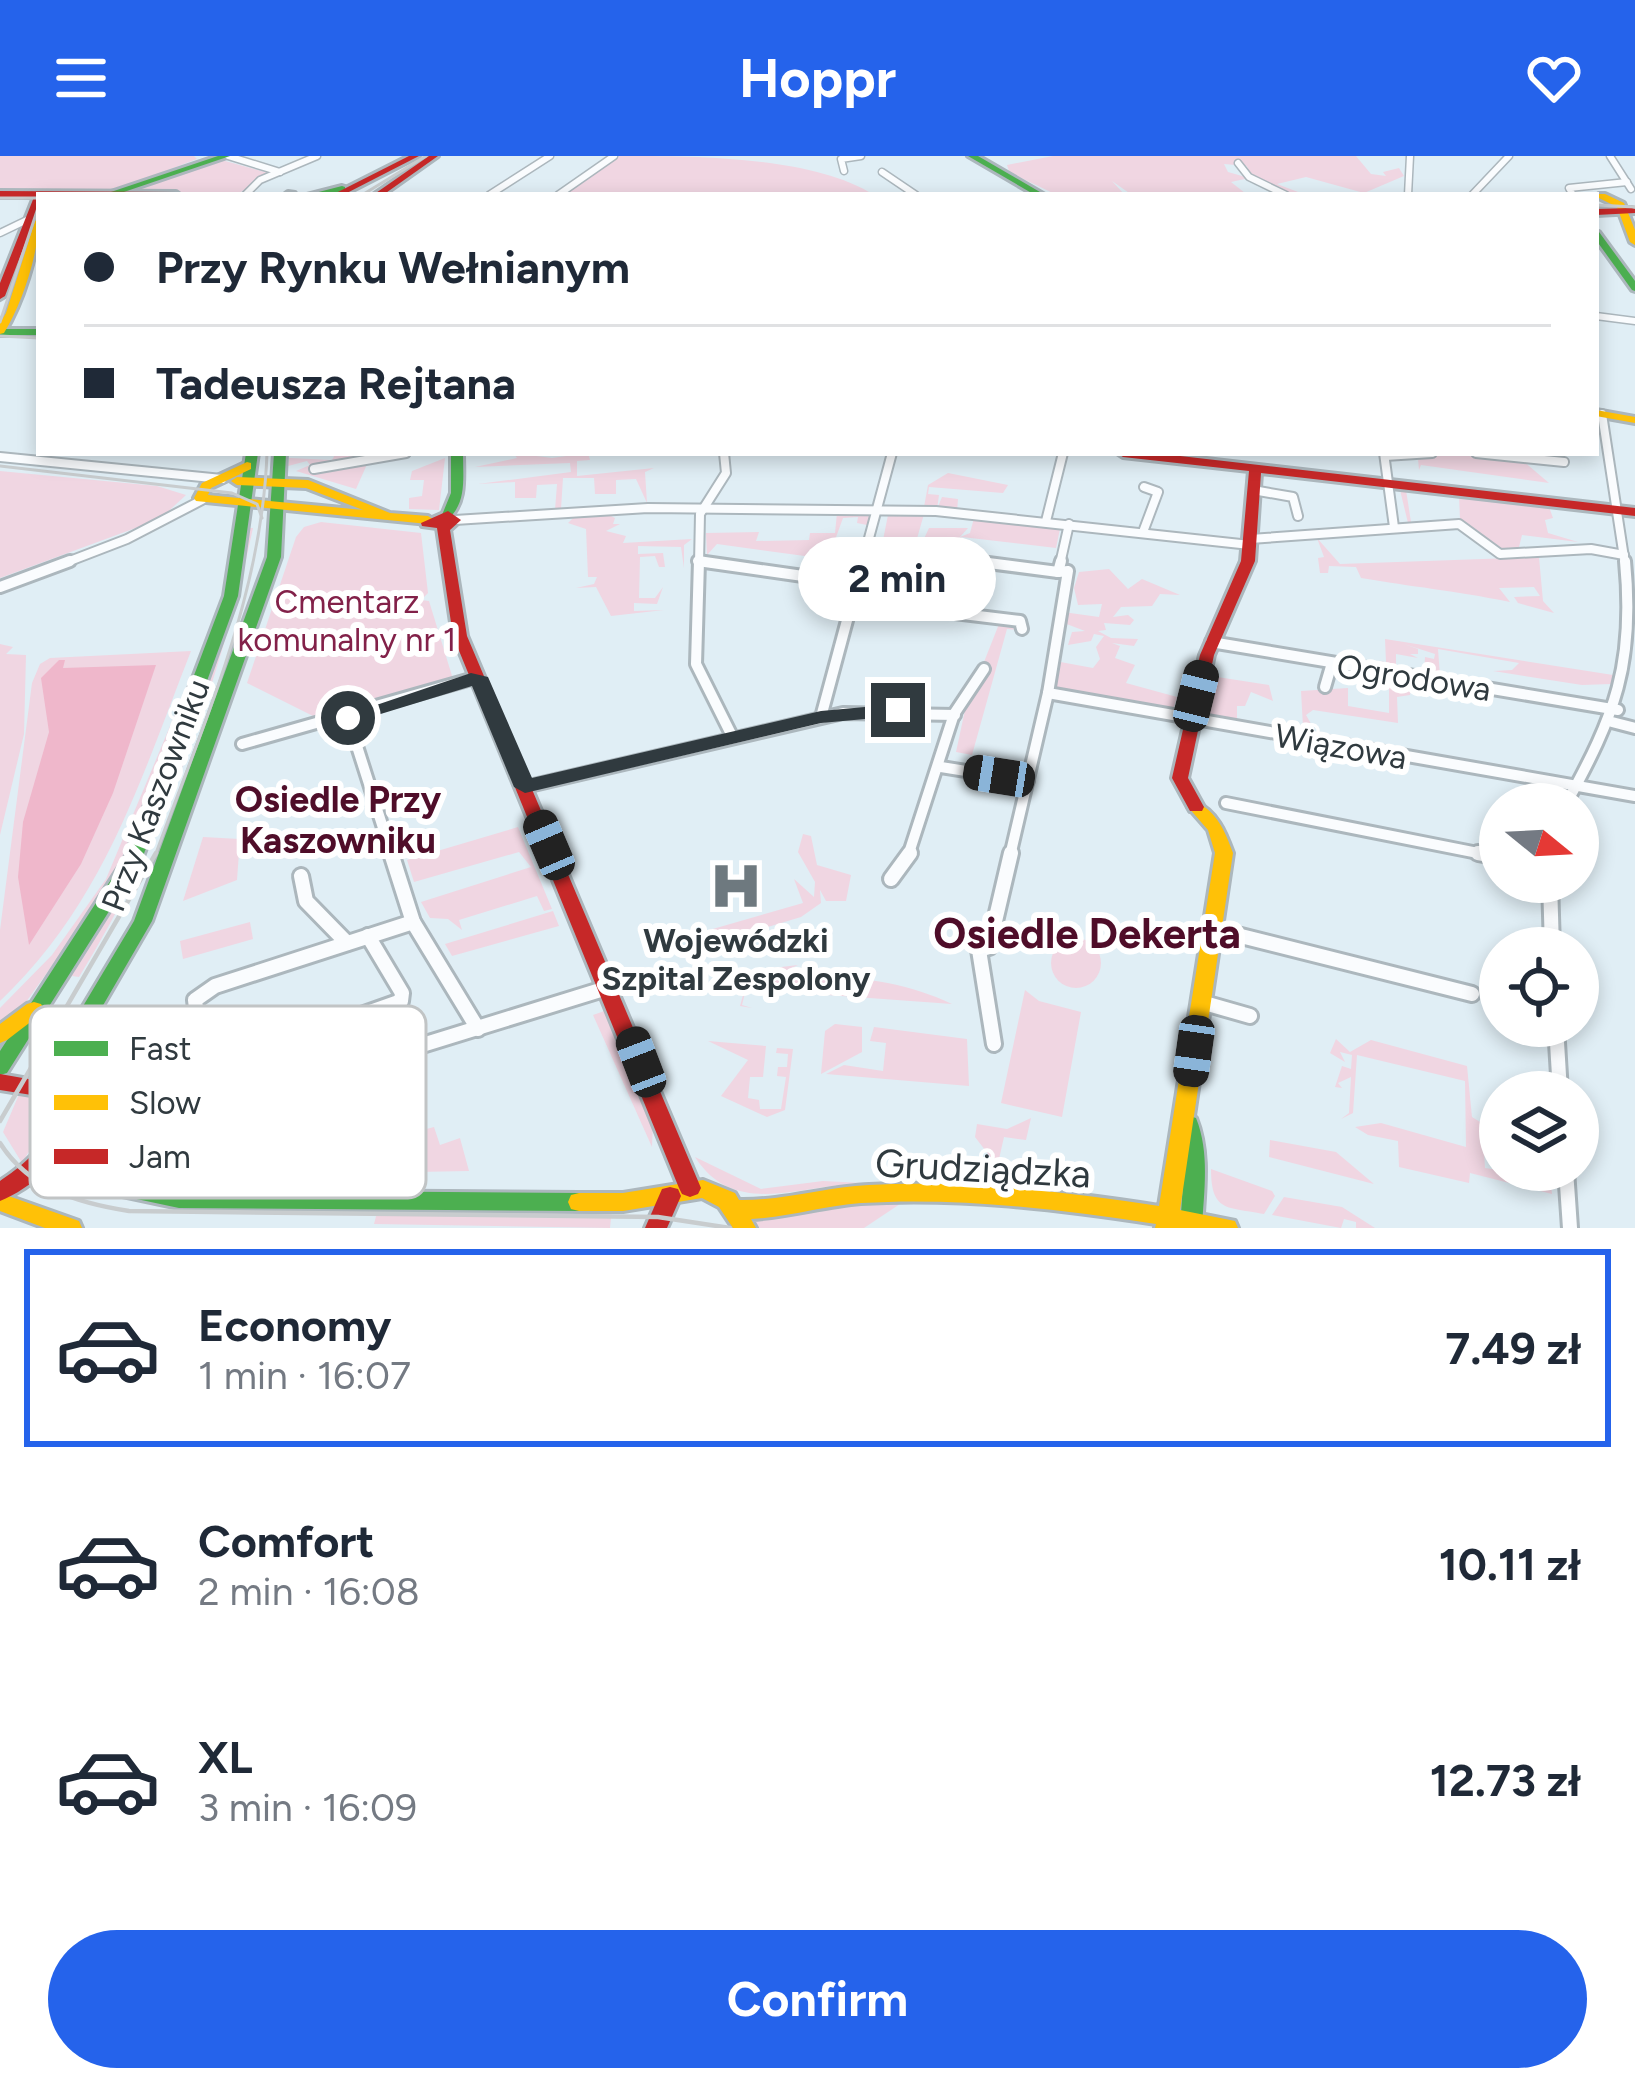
<!DOCTYPE html>
<meta charset="utf-8">
<style>
body{margin:0;font-family:Figtree,sans-serif;background:#f6f6f7;color:#1f2937;height:100vh;display:flex;flex-direction:column;font-size:45px;white-space:nowrap}
*{box-sizing:border-box;margin:0}
p{font-size:39px;color:#747a83}
.icon{flex:none;width:66px;height:66px;fill:none;stroke:currentColor;stroke-width:2;stroke-linecap:round;stroke-linejoin:round}
.map{position:relative;height:1072px;overflow:hidden}
.side{display:flex;flex-direction:column;background:#fff;flex:1}
.side>*{flex:none}
.banner{position:absolute;left:36px;top:36px;width:1563px;height:264px;border-radius:0px;box-shadow:0 6px 18px #0003;display:grid;align-content:center;height:264px;padding:0 48px;background:#fff}
.needle{width:78px;rotate:108deg}
.controls{position:absolute;left:1479px;top:627px;display:grid;gap:24px}
.controls a{display:grid;place-items:center;width:120px;height:120px;border-radius:50%;background:#fff;box-shadow:0 6px 18px #0003;font-size:60px}
.end{position:absolute;width:54px;height:54px;margin:-27px;border:15px solid #303a3f;background:#fff;box-shadow:0 0 0 6px #fff}
.from{border-radius:50%}
.bubble{position:absolute;height:84px;border-radius:42px;background:#fff;box-shadow:0 6px 18px #0003;font-size:39px;font-weight:700;line-height:84px;text-align:center}
.car{position:absolute;width:36px;height:72px;margin:-36px -18px;border-radius:15px;box-shadow:0 0 9px 3px #0007;background:linear-gradient(#222 24%,#8ab4d8 0 40%,#222 0 76%,#8ab4d8 0 86%,#222 0)}
.banner b{display:flex;align-items:center;gap:42px;height:114px;font-size:45px}
.banner b+b{border-top:3px solid #e0e1e3}
.banner i{width:30px;height:30px;background:#1f2937}
ul{padding:21px 0 0;list-style:none}
li{display:flex;align-items:center;gap:36px;height:198px;margin:0 24px 18px;padding:0 24px;border:6px solid transparent;border-radius:0px}
li div{flex:1}
li b{display:block;font-size:45px}
li em{font-style:normal;font-weight:700}
li.on{border-color:#2563eb}
li>.icon{width:108px;height:108px;stroke-width:1.5}
.primary-button{display:flex;gap:24px;margin-top:auto;padding:24px 48px}
.primary-button a{flex:1;height:138px;border-radius:72px;background:#2563eb;color:#fff;font-size:48px;font-weight:700;line-height:138px;text-align:center}
header{display:flex;justify-content:space-between;align-items:center;height:156px;padding:0 48px;background:#2563eb;color:#fff;font-size:54px;font-weight:700}
.map>svg:first-child{display:block}
.green{fill:#f0d6e2}
.water{fill:#efb7cb}
.lines{fill:none;stroke-linecap:round;stroke-linejoin:round}
.street-far3-casing{stroke:#acb7bd;stroke-width:9}
.street-far2-casing{stroke:#acb7bd;stroke-width:12}
.street-far1-casing{stroke:#acb7bd;stroke-width:16}
.street-casing{stroke:#acb7bd;stroke-width:20}
.fast-casing{stroke:#acb7bd;stroke-width:6}
.slow-casing{stroke:#acb7bd;stroke-width:6}
.jam-casing{stroke:#acb7bd;stroke-width:6}
.street-far3{stroke:#fafcfe;stroke-width:6}
.street-far2{stroke:#fafcfe;stroke-width:8}
.street-far1{stroke:#fafcfe;stroke-width:10}
.street{stroke:#fafcfe;stroke-width:14}
.fast{fill:#4caf50;fill-rule:evenodd}
.slow{fill:#ffc107;fill-rule:evenodd}
.jam{fill:#c62828;fill-rule:evenodd}
.tram-far1{stroke:#c8ccce;stroke-width:3}
.tram{stroke:#c8ccce;stroke-width:4.5}
.route{fill:#303a3f}
.labels{text-anchor:middle;stroke-width:12;stroke-linejoin:round;paint-order:stroke}
.park-label{font-size:33px;fill:#822149;stroke:#fff}
.street-label{font-size:33px;fill:#303a3f;stroke:#fff}
.poi-label{font-size:33px;font-weight:bold;fill:#303a3f;stroke:#fff}
.neighbourhood-label{font-size:36px;font-weight:bold;fill:#4f0d29;stroke:#fff}
.near-street-label{font-size:39px;fill:#303a3f;stroke:#fff}
.near-neighbourhood-label{font-size:42px;font-weight:bold;fill:#4f0d29;stroke:#fff}
.key{fill:#fff;stroke:#c1c4c5;stroke-width:3}
.key-label{font-size:33px;fill:#303a3f}
</style>
<header><svg class="icon" aria-label="menu" viewBox="0 0 24 24"><path d="M4 6h16M4 12h16M4 18h16"/></svg>Hoppr<svg class="icon" aria-label="heart" viewBox="0 0 24 24"><path d="M12 20l-8-8c-3-5 5-10 8-4 3-6 11-1 8 4z"/></svg></header>
<div class="map">
<svg width="1635" height="1072" viewBox="0 0 1635 1072">
<rect width="100%" height="100%" fill="#e0eef5"/>
<g class="green">
<polygon points="0,0 194,0 197,3 110,36 0,37"/>
<path d="M 619,0 C 694,0 812,0 874,39 L 564,39 Z"/>
<polygon points="1053,0 1356,0 1371,18 1386,20 1383,16 1399,12 1404,20 1364,37 1306,21 1277,28 1306,39 1289,39 1248,16 1247,10 1224,8 1228,16 1249,22 1231,26 1245,37 1132,39 1112,25 1125,39 1057,39 1000,12 1009,15 1007,9"/>
<polygon points="218,3 272,18 239,37 136,36 139,32 130,32"/>
<polygon points="336,297 372,297 312,310 317,317 368,306 356,333 296,315 310,309 307,305 288,310 289,302 332,304"/>
<polygon points="513,297 552,302 588,297 590,304 577,305 577,320 654,312 645,316 647,347 636,323 616,324 616,338 595,338 594,322 563,322 561,353 555,354 557,328 537,329 536,342 515,342 515,326 478,328 571,316 570,307 475,311 517,302"/>
<polygon points="1436,297 1523,305 1549,327 1421,309 1419,314 1418,303"/>
<polygon points="445,302 439,354 409,353 409,342 422,340 424,324 410,324 412,315"/>
<polygon points="0,315 157,330 186,339 160,363 0,422"/>
<polygon points="948,317 1008,329 1003,337 929,331 928,338 939,339 937,353 942,341 958,343 957,356 924,358 916,386 922,387 929,372 968,372 950,392 958,394 949,400 953,404 883,395 879,402 884,407 873,405 875,393 888,390 882,389 888,359 936,351 924,351 928,329"/>
<polygon points="1393,333 1406,334 1411,366 1460,363 1459,340 1445,336 1548,348 1553,362 1545,364 1548,377 1578,386 1522,379 1518,395 1487,390 1460,364 1408,367 1400,334"/>
<polygon points="837,357 870,359 867,369 857,367 858,361 843,362 823,417 842,420 851,391 861,392 852,422 807,414 812,401 717,388 707,399 706,377 759,376 756,385 809,384 810,377 835,377"/>
<polygon points="607,358 615,362 613,368 620,368 606,375 626,380 623,387 692,383 684,389 684,412 681,391 638,390 638,398 663,397 665,411 659,411 655,400 640,401 639,442 655,442 663,431 657,448 634,447 634,455 664,454 611,460 596,431 576,432 594,428 597,421 588,421 586,373 568,367 575,360"/>
<polygon points="974,362 1056,370 1060,373 1056,392 962,381 957,388 960,381 970,377"/>
<polygon points="321,366 421,377 428,437 421,444 429,445 453,523 313,560 247,527 296,381 304,371"/>
<path d="M 250,372 L 253,372 C 220,527 163,685 79,821 L 72,820 L 31,880 L 145,695 L 228,470 Z"/>
<path d="M 1317,382 L 1340,408 L 1539,401 L 1543,445 L 1554,457 L 1518,447 L 1514,441 L 1540,440 L 1534,431 L 1499,432 L 1510,446 C 1451,434 1413,431 1361,422 L 1356,411 L 1329,410 L 1328,417 L 1320,417 L 1318,402 L 1324,401 Z"/>
<polygon points="1109,413 1128,433 1142,423 1180,439 1160,438 1152,450 1121,451 1113,461 1128,459 1134,464 1130,469 1104,467 1106,474 1098,475 1111,482 1138,483 1134,490 1112,487 1120,490 1115,502 1135,509 1126,527 1177,541 1172,557 1051,535 1055,505 1093,512 1100,503 1096,491 1104,480 1094,478 1091,485 1068,489 1072,476 1085,475 1064,467 1063,456 1099,461 1102,448 1078,449 1074,432 1079,416"/>
<polygon points="225,417 230,421 219,463 117,719 26,846 0,871 0,852 52,799 106,723 222,446"/>
<polygon points="999,468 1019,474 1007,473 972,599 956,596 965,554"/>
<polygon points="1385,483 1613,519 1611,528 1582,529 1493,515 1512,514 1519,507 1438,493 1440,520 1424,518 1425,501 1434,503 1435,498 1404,488 1418,493 1418,498 1410,498 1418,502 1396,498 1396,514 1375,505 1386,506"/>
<polygon points="0,488 13,491 6,498 26,499 24,578 0,679"/>
<path d="M 191,495 C 140,625 104,746 0,845 L 0,774 L 32,527 L 40,508 L 50,502 Z"/>
<polygon points="1211,520 1269,529 1273,545 1251,536 1245,550 1237,550 1237,565 1208,560 1203,554"/>
<polygon points="1389,522 1411,532 1410,539 1397,541 1398,567 1313,554 1306,559 1314,573 1303,571 1301,535 1348,532 1348,550 1389,557"/>
<polygon points="518,671 552,753 544,755 537,740 459,764 462,774 448,763 430,762 421,746 531,711 519,696 414,726 407,704"/>
<polygon points="803,678 811,680 817,709 851,719 846,745 826,745 820,734 821,747 801,761 692,794 695,787 685,781 803,747 794,723 814,741 815,726 798,696"/>
<polygon points="203,681 240,683 237,724 183,745"/>
<polygon points="553,755 559,770 452,800 445,788"/>
<polygon points="250,766 253,783 183,803 180,785"/>
<circle cx="1076" cy="807" r="25"/>
<path d="M 798,809 L 761,826 C 824,816 893,820 952,848 L 746,833 L 742,849 L 752,852 L 740,850 L 745,832 L 757,828 L 752,825 L 773,812 Z"/>
<polygon points="1025,834 1039,845 1081,856 1062,961 1001,947"/>
<polygon points="610,853 653,968 652,991 593,859"/>
<polygon points="835,868 862,871 862,896 821,918 825,875"/>
<polygon points="874,871 967,883 969,930 826,918 844,909 883,915 886,887 870,885"/>
<polygon points="1336,883 1350,896 1371,884 1467,910 1472,961 1500,978 1483,977 1485,1012 1550,1022 1552,1038 1470,1017 1469,1027 1399,1011 1398,985 1368,979 1355,971 1381,967 1466,991 1465,925 1357,899 1353,957 1341,963 1349,957 1351,921 1338,927 1342,932 1335,931 1342,910 1351,913 1352,899 1340,896 1345,906 1330,897"/>
<polygon points="708,885 766,890 763,921 750,921 748,942 759,944 760,953 781,953 786,921 777,920 778,911 787,911 788,898 776,897 777,892 793,893 785,954 767,961 721,940 748,904"/>
<polygon points="383,915 401,915 415,976 434,971 440,989 460,982 469,1015 150,1021 180,1012 385,1010 404,980 391,925 377,929 376,919"/>
<polygon points="20,936 39,948 45,969 22,1007 3,976"/>
<polygon points="1031,962 1026,984 1004,981 999,1003 1018,1008 1017,1018 995,1007 975,981 977,968 1007,973"/>
<polygon points="1270,984 1336,996 1374,1028 1269,1001"/>
<path d="M 695,1001 L 761,1033 L 823,1025 L 902,1029 C 876,1029 850,1027 825,1031 C 776,1038 727,1051 695,1001 Z"/>
<path d="M 1211,1013 L 1272,1035 L 1275,1040 L 1264,1058 C 1227,1051 1211,1056 1211,1013 Z"/>
<polygon points="1284,1041 1342,1051 1375,1072 1356,1072 1356,1066 1344,1063 1341,1072 1272,1059"/>
<polygon points="860,1046 903,1046 864,1072 753,1072 753,1065"/>
<polygon points="379,1049 612,1053 610,1072 374,1068"/>
</g>
<polygon class="water" points="59,504 65,504 63,512 156,509 113,637 81,708 29,789 18,721 23,666 49,576 41,522"/>
<g class="lines">
<g class="street-far3-casing">
<g id="street-far3">
<polyline points="228,0 280,16"/>
<polyline points="1610,0 1631,33"/>
<polyline points="1238,7 1249,21 1286,39"/>
<polyline points="844,15 841,3 861,0"/>
<polyline points="882,16 916,39"/>
<polyline points="245,39 260,24 317,0"/>
<polyline points="489,39 550,0"/>
<polyline points="558,39 614,0"/>
<polyline points="1408,39 1410,0"/>
<polyline points="1472,39 1509,0"/>
<polyline points="1573,39 1569,32 1627,26"/>
<polyline points="0,77 27,64"/>
<polyline points="1596,160 1635,165"/>
</g>
</g>
<g class="street-far2-casing">
<g id="street-far2">
<polyline points="1602,258 1625,408"/>
<polyline points="1384,297 1394,371"/>
<polyline points="1476,297 1564,306"/>
<polyline points="1385,300 1432,297"/>
<polyline points="0,301 222,323"/>
<polyline points="314,313 406,297"/>
<polyline points="1253,334 1293,341 1298,360"/>
<polyline points="455,364 648,352 936,355 1250,389"/>
<polyline points="1046,365 1063,297"/>
<polyline points="1143,376 1158,336 1144,331"/>
<polyline points="1250,383 1459,368 1500,398 1591,393 1624,399"/>
<polyline points="698,405 716,408"/>
<polyline points="62,408 127,383 202,344"/>
<polyline points="699,408 700,358 726,317 724,297"/>
<polyline points="862,408 892,297"/>
<polyline points="968,408 996,408"/>
<polyline points="1060,408 1069,368"/>
</g>
</g>
<g class="street-far1-casing">
<g id="street-far1">
<polyline points="698,405 803,420"/>
<polyline points="699,405 696,508 733,582"/>
<polyline points="973,405 1058,416"/>
<polyline points="1058,416 1061,405"/>
<polyline points="0,431 70,405"/>
<polyline points="855,445 1020,465 1022,473"/>
<polyline points="949,455 969,405"/>
<polyline points="1211,486 1618,554"/>
<polyline points="1325,531 1332,507"/>
<polyline points="1048,537 1635,640"/>
<polyline points="821,561 863,405"/>
<polyline points="348,562 392,700"/>
<polyline points="1612,566 1635,572"/>
<polyline points="242,588 478,521"/>
<polyline points="941,611 1028,625"/>
<polyline points="525,631 843,557 955,559"/>
<polyline points="1226,647 1493,700"/>
<path d="M 1566,648 C 1615,559 1635,508 1625,405"/>
<polyline points="908,700 954,558 984,513"/>
<polyline points="1010,700 1048,537 1068,415 1058,416"/>
</g>
</g>
<g class="street-casing">
<g id="street">
<polyline points="391,697 413,766 478,873"/>
<polyline points="1478,697 1500,701"/>
<polyline points="301,720 306,745 347,787"/>
<polyline points="891,723 910,697"/>
<polyline points="1550,726 1552,792"/>
<polyline points="1213,773 1472,838"/>
<polyline points="1201,846 1250,860"/>
<polyline points="1556,870 1560,936"/>
<polyline points="305,879 401,845 402,837 368,780"/>
<polyline points="994,888 979,794 989,791 1011,697"/>
<polyline points="313,924 304,867 201,892 195,844 215,830 413,766"/>
<polyline points="199,958 610,831"/>
<polyline points="1566,1014 1570,1072"/>
</g>
</g>
<g class="fast-casing">
<g id="fast">
<polygon points="218,0 230,0 115,39 102,39"/>
<polygon points="968,0 978,0 1045,39 1035,39"/>
<polygon points="342,30 345,31 345,35 324,39 307,39"/>
<polygon points="1596,75 1599,76 1635,125 1635,135 1632,134 1596,84"/>
<rect x="0" y="173" width="39" height="6"/>
<polygon points="246,297 258,297 238,440 142,703 7,917 0,919 0,895 125,702 224,440"/>
<polygon points="274,297 286,297 281,401 152,765 51,939 44,941 37,939 34,933 37,927 134,765 267,401"/>
<path d="M 451,297 L 463,297 C 463,321 467,347 448,363 L 442,359 L 451,337 Z"/>
<path d="M 1189,960 L 1196,962 C 1210,997 1204,1035 1202,1072 L 1180,1072 L 1185,999 L 1179,968 L 1182,962 Z"/>
<polygon points="50,986 57,989 93,1017 179,1034 579,1037 587,1039 590,1046 587,1053 579,1055 179,1052 80,1031 43,1001 40,995 43,989"/>
</g>
</g>
<g class="slow-casing">
<g id="slow">
<polygon points="288,36 295,37 296,39 284,39"/>
<polygon points="1599,38 1605,38 1624,47 1635,74 1635,89 1630,86 1617,51 1599,42"/>
<path d="M 39,62 C 39,97 22,148 4,177 L 0,178 L 0,167 L 6,157 L 35,65 Z"/>
<polygon points="1596,254 1635,261 1635,267 1596,260"/>
<polygon points="247,306 251,307 251,313 211,332 208,339 363,354 306,332 237,329 231,325 237,321 308,324 390,357 428,360 434,364 428,368 196,345 194,342 202,327"/>
<path d="M 1196,646 C 1217,656 1225,675 1233,697 L 1180,1054 L 1235,1065 L 1238,1072 L 1155,1072 L 1156,1068 C 1059,1053 959,1041 861,1047 C 824,1050 788,1061 751,1063 L 756,1072 L 733,1072 L 719,1051 L 702,1042 L 623,1055 L 579,1055 L 571,1053 L 568,1046 L 571,1039 L 579,1037 L 623,1037 L 703,1024 L 735,1037 L 739,1044 C 783,1045 825,1031 869,1029 C 966,1024 1063,1035 1159,1050 L 1215,697 L 1208,674 L 1188,651 L 1190,647 Z"/>
<polygon points="34,846 41,848 44,853 41,858 7,884 0,887 0,868 27,848"/>
<polygon points="0,1037 79,1065 82,1072 45,1072 0,1055"/>
</g>
</g>
<g class="jam-casing">
<g id="jam">
<polygon points="409,0 419,0 343,39 332,39"/>
<polygon points="429,0 438,0 383,39 373,39"/>
<polygon points="0,35 176,36 180,39 39,39 39,51 5,140 0,143 0,127 34,41 0,41"/>
<polygon points="1596,53 1632,52 1635,53 1635,57 1596,59"/>
<polygon points="1117,297 1154,297 1635,352 1635,360 1261,317 1255,405 1214,499 1188,622 1204,651 1202,655 1190,655 1172,622 1200,499 1241,405 1249,315 1123,301"/>
<polygon points="448,355 461,364 450,374 467,480 701,1032 698,1038 690,1041 682,1038 679,1032 453,480 437,372 422,370 421,367"/>
<path d="M 0,918 L 51,927 C 58,938 67,950 68,964 C 71,1000 30,1033 0,1045 L 0,1025 C 31,1004 62,979 38,940 L 0,934 Z"/>
<polygon points="670,1031 678,1033 681,1040 667,1072 645,1072 662,1033"/>
</g>
</g>
<use href="#street-far3" class="street-far3"/>
<use href="#street-far2" class="street-far2"/>
<use href="#street-far1" class="street-far1"/>
<use href="#street" class="street"/>
<use href="#fast" class="fast"/>
<use href="#slow" class="slow"/>
<use href="#jam" class="jam"/>
<g class="tram-far1">
<polyline points="362,39 426,0"/>
<polyline points="0,42 39,42"/>
<polyline points="1596,49 1635,51"/>
<polyline points="0,166 39,49"/>
<polyline points="0,180 39,182"/>
<polyline points="0,310 232,337 257,348 262,362"/>
<path d="M 155,700 C 203,568 262,439 267,297"/>
</g>
<g class="tram">
<polyline points="0,965 156,697"/>
<path d="M 0,987 C 29,1033 78,1047 129,1055 L 658,1061 L 730,1072"/>
</g>
</g>
<polygon class="route" points="471,517 488,521 532,622 821,555 898,548 908,554 898,560 821,567 525,637 514,631 472,530 348,568 338,562"/>
<defs>
<g id="hospital-bare" transform="scale(4.14)"><path d="M-5-5h3v3.5h4V-5h3V5h-3V1.5h-4V5h-3Z" fill="#6e797f" stroke="#fff" stroke-width="2.5" paint-order="stroke"/></g>
</defs>
<g fill-rule="evenodd">
<use href="#hospital-bare" x="736" y="730"/>
</g>
<g class="labels">
<g class="park-label">
<text x="347" y="457">Cmentarz<tspan x="347" dy="38">komunalny nr 1</tspan></text>
</g>
<g class="street-label">
<text transform="translate(1414 521) rotate(9)" y="12">Ogrodowa</text>
<text transform="translate(1341 590) rotate(10)" y="12">Wiązowa</text>
<text transform="translate(155 639) rotate(-69)" y="12">Przy Kaszowniku</text>
</g>
<g class="poi-label">
<text x="736" y="796">Wojewódzki<tspan x="736" dy="38">Szpital Zespolony</tspan></text>
</g>
<g class="neighbourhood-label">
<text x="338" y="656">Osiedle Przy<tspan x="338" dy="41">Kaszowniku</tspan></text>
</g>
<g class="near-street-label">
<text transform="translate(983 1012) rotate(3)" y="14">Grudziądzka</text>
</g>
<g class="near-neighbourhood-label">
<text x="1087" y="792">Osiedle Dekerta</text>
</g>
</g>
<rect x="30" y="850" width="396" height="192" rx="18" class="key"/>
<rect x="54" y="885" width="54" height="15" fill="#4caf50"/>
<rect x="54" y="939" width="54" height="15" fill="#ffc107"/>
<rect x="54" y="993" width="54" height="15" fill="#c62828"/>
<g class="key-label">
<text x="129" y="904">Fast</text>
<text x="129" y="958">Slow</text>
<text x="129" y="1012">Jam</text>
</g>
</svg>
<div class="controls">
<a><svg class="needle" viewBox="-14 -14 28 28"><path d="M0-13l5 13h-10z" fill="#e53935"/><path d="M0 13l5-13h-10z" fill="#747a83"/></svg></a>
<a><svg class="icon" aria-label="locate" viewBox="0 0 24 24"><circle cx="12" cy="12" r="6"/><path d="M12 2v4M12 18v4M2 12h4M18 12h4"/></svg></a>
<a><svg class="icon" aria-label="layers" viewBox="0 0 24 24"><path d="M12 4l9 5-9 5-9-5zM3 14l9 5 9-5"/></svg></a>
</div>
<i class="end from" style="left:348px;top:562px"></i>
<i class="end" style="left:898px;top:554px"></i>
<div class="bubble" style="left:798px;top:381px;width:198px">2 min</div>
<i class="car" style="left:1196px;top:540px;rotate:14deg"></i>
<i class="car" style="left:999px;top:620px;rotate:279deg"></i>
<i class="car" style="left:549px;top:689px;rotate:337deg"></i>
<i class="car" style="left:1194px;top:895px;rotate:188deg"></i>
<i class="car" style="left:641px;top:906px;rotate:339deg"></i>
<div class="banner">
<b><i class="from"></i>Przy Rynku Wełnianym</b>
<b><i></i>Tadeusza Rejtana</b>
</div>
</div>
<section class="side">
<ul>
<li class="on"><svg class="icon" aria-label="car" viewBox="0 0 24 24"><path d="M5 17H2v-5l4-1 3-4h7l3 4 3 1v5h-3M9 17h6M6 11h13"/><circle cx="7" cy="17" r="2"/><circle cx="17" cy="17" r="2"/></svg><div><b>Economy</b><p>1 min · 16:07</p></div><em>7.49 zł</em></li>
<li><svg class="icon" aria-label="car" viewBox="0 0 24 24"><path d="M5 17H2v-5l4-1 3-4h7l3 4 3 1v5h-3M9 17h6M6 11h13"/><circle cx="7" cy="17" r="2"/><circle cx="17" cy="17" r="2"/></svg><div><b>Comfort</b><p>2 min · 16:08</p></div><em>10.11 zł</em></li>
<li><svg class="icon" aria-label="car" viewBox="0 0 24 24"><path d="M5 17H2v-5l4-1 3-4h7l3 4 3 1v5h-3M9 17h6M6 11h13"/><circle cx="7" cy="17" r="2"/><circle cx="17" cy="17" r="2"/></svg><div><b>XL</b><p>3 min · 16:09</p></div><em>12.73 zł</em></li>
</ul>
<div class="primary-button"><a>Confirm</a></div>
</section>
